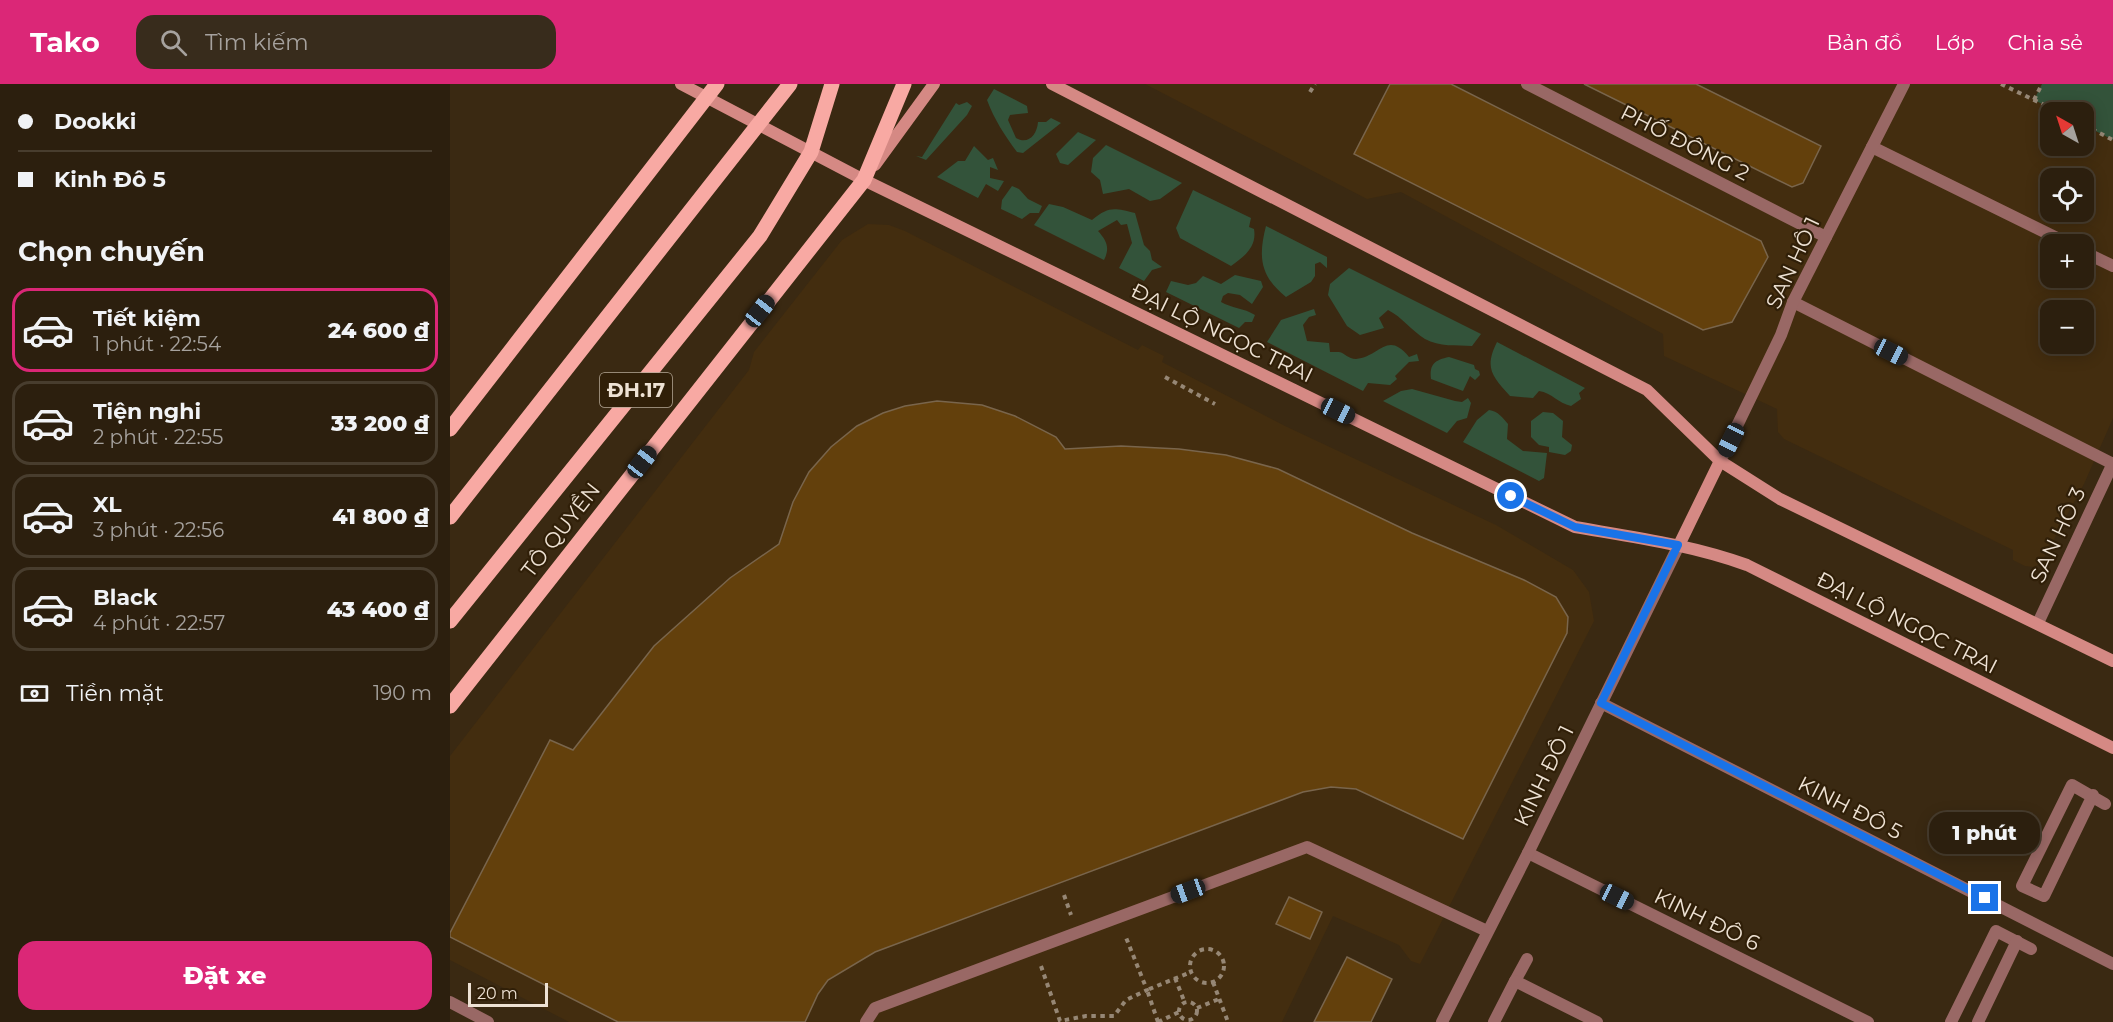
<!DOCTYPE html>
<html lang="vi">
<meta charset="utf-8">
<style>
body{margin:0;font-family:Montserrat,sans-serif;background:#382c1c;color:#f1f3f6;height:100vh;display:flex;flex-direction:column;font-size:22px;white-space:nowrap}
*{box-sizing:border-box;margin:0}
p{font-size:20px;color:#a6a29e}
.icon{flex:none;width:33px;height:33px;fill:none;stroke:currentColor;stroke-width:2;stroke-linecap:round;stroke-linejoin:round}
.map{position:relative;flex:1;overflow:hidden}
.drawer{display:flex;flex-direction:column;background:#2c1f0e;width:450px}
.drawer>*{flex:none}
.hud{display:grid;align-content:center;height:132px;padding:0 18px;background:#2c1f0e}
.needle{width:39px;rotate:321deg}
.tools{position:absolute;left:1590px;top:18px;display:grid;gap:12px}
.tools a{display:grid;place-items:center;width:54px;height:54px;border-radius:12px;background:#2c1f0e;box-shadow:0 3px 15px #0003,0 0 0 2px #483d2e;font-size:30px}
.scale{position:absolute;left:18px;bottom:15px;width:80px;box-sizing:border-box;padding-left:6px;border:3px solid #eee2d4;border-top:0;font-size:16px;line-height:21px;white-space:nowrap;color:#eee2d4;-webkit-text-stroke:4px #301f08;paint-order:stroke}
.end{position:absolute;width:27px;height:27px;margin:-14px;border:8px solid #1a73e8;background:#fff;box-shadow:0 0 0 3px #fff}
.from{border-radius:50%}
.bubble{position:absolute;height:42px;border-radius:18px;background:#2c1f0e;box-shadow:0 3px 15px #0003,0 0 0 2px #483d2e;font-size:20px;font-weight:800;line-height:42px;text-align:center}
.car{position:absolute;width:18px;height:36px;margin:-18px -9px;border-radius:8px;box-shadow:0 0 4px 2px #0007;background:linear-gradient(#222 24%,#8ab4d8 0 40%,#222 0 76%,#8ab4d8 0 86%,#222 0)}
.hud b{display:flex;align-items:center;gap:21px;height:57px;font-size:22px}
.hud b+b{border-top:2px solid #483d2e}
.hud i{width:15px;height:15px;background:#f1f3f6}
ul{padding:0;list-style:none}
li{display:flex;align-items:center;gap:18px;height:84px;margin:0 12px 9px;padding:0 6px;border:3px solid #483d2e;border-radius:18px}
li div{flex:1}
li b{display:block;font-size:22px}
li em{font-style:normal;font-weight:800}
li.selected{border-color:#db2777}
li>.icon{width:54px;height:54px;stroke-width:1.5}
h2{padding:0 18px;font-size:27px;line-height:72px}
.pay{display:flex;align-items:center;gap:15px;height:66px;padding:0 18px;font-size:22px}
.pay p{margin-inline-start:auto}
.action{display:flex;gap:12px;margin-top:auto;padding:12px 18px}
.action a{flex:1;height:69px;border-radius:18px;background:#db2777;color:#fff;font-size:24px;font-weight:800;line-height:69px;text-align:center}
header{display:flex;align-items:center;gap:36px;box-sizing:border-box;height:84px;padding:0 30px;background:#db2777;color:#fff}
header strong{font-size:28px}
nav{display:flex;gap:33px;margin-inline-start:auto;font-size:21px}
.search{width:420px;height:54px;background:#382c1c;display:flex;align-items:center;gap:15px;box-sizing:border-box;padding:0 21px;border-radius:18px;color:#a6a29e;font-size:22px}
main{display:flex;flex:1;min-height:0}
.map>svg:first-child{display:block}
.built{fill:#432d0f;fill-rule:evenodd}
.green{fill:#33533a}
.building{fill:#63400c;stroke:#79654c;stroke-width:1.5}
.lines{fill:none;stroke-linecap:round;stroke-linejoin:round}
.path{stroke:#968775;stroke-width:4;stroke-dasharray:4.5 4.5;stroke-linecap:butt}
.pedestrian{stroke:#996865;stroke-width:12}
.minor{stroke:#996865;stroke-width:12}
.tertiary{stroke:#996865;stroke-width:12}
.secondary{stroke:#d58984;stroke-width:12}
.primary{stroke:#f8a9a3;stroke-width:15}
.route{stroke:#1a73e8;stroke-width:8}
.labels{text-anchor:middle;stroke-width:4.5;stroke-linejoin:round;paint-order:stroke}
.shield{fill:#301f08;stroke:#b5a897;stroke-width:1.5}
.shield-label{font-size:20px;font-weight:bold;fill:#eee2d4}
.street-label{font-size:21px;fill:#eee2d4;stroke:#301f08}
</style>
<header>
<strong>Tako</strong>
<div class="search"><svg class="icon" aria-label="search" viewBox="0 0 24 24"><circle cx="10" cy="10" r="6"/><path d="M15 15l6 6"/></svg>Tìm kiếm</div>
<nav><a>Bản đồ</a><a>Lớp</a><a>Chia sẻ</a></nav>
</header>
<main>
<section class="drawer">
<div class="hud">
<b><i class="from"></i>Dookki</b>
<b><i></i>Kinh Đô 5</b>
</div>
<h2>Chọn chuyến</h2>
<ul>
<li class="selected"><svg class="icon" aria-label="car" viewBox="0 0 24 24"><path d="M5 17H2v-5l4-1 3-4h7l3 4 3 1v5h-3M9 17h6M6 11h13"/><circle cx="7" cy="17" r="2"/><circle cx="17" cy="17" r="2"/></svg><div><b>Tiết kiệm</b><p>1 phút · 22:54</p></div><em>24 600 ₫</em></li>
<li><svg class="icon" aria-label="car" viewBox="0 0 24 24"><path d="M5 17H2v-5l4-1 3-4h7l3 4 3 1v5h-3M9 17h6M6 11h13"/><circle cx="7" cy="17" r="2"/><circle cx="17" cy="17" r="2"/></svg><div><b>Tiện nghi</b><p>2 phút · 22:55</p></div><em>33 200 ₫</em></li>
<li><svg class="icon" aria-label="car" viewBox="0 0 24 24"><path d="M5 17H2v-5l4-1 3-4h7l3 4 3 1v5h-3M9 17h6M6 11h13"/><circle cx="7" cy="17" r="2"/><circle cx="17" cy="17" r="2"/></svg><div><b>XL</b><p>3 phút · 22:56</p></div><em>41 800 ₫</em></li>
<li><svg class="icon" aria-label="car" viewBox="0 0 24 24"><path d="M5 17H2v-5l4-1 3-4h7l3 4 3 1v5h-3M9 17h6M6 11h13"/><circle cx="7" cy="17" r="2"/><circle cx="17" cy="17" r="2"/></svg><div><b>Black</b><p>4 phút · 22:57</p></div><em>43 400 ₫</em></li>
</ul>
<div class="pay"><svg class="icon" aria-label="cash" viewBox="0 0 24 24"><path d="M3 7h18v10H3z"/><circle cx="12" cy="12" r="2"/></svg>Tiền mặt<p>190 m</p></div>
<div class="action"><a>Đặt xe</a></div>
</section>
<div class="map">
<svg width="1663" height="938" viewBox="0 0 1663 938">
<rect width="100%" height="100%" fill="#3a2912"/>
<g class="built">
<path d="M 695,0 L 1551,0 L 1609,28 L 1600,28 L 1600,62 L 1634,62 L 1634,41 L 1663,56 L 1663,334 L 1634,400 L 1591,479 L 1584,483 L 1575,482 L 1563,476 L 1563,466 L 1334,355 L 1328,348 L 1327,325 L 1214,272 L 1213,250 L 951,108 L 917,115 ZM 1600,94 L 1634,94 L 1634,128 L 1600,128 ZM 1600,160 L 1634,160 L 1634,194 L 1600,194 ZM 1600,226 L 1634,226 L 1634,260 L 1600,260 Z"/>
<polygon points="418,140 439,141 455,147 688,266 692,261 714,272 712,278 835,342 1046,441 1123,486 1139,508 1144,537 970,880 961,877 949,861 883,832 832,938 119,938 0,876 0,672 299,286 304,268 392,156"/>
</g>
<g class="green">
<polygon points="1592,0 1663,0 1663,56 1634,41 1634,28 1609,28 1584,16"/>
<path d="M 544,5 L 577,22 L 578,29 L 560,31 L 558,36 L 566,54 C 578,61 587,51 588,38 L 596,38 L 601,34 L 611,39 L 573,69 L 567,68 C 555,52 544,35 537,16 Z"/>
<polygon points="517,18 522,22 517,31 476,76 466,72 472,73 506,19 509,21"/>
<polygon points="628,48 646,56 618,81 610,79 606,70"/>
<polygon points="656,61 732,99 710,115 700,117 679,105 653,110 650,96 641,88 643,74"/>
<polygon points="524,62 538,76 543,74 548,86 540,83 540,94 554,97 548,107 536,100 528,114 487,93 508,77 515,77"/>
<polygon points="562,102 569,105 578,115 592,122 589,129 580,129 572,135 551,125 552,116"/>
<path d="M 743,106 L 801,134 L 799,143 L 804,145 C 807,163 795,172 781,182 L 730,154 L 726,144 Z"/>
<path d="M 599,120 L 613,123 L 642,136 C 659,122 664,124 685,129 L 694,161 L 700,167 L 702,176 L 712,183 L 702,186 L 694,197 L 669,184 L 682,159 L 677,140 L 671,141 L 667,136 L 648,147 C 657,157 660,164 654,176 L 584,141 Z"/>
<path d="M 816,142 L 877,173 L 877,184 L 870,178 L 865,180 L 865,192 L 861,198 L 836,213 C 810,192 808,173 816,142 Z"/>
<path d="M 899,184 L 1031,250 L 1022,262 C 1007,261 989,263 975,255 C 962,247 952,233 938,226 L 929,234 L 934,244 L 910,251 L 897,242 L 878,211 L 880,200 Z"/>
<path d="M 785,191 L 811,197 L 813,203 L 802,220 L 790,211 L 778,209 L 773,212 L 771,218 C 781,224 794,224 805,231 L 802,238 L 795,238 L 789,244 L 716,208 L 721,197 L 738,201 L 746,199 L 753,192 L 771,200 Z"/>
<path d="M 864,225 L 866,231 L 859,233 L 853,241 L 857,257 L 879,259 L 880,268 C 883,268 886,268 889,268 C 895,269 898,275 906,275 C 930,273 937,246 959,273 L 967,270 L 969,277 L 959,278 L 945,292 L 947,295 L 940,301 L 918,299 L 913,307 L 817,258 L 831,236 Z"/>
<path d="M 1047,258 L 1135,304 L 1129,309 L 1131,315 L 1121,322 C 1108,319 1102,309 1089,307 L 1083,314 L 1060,312 C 1042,292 1034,284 1047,258 Z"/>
<path d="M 999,273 L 1024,281 L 1025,285 L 1029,287 L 1030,291 L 1025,296 L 1020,292 L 1013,307 L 981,295 C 979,280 985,276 999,273 Z"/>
<polygon points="962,305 1005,317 1012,318 1018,314 1021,319 1017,334 1007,337 997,349 933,317 951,307"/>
<path d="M 1039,326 C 1048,327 1053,334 1058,340 L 1057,355 L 1073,367 L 1097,369 L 1094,394 L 1089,397 L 1013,358 L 1027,336 Z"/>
<polygon points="1093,328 1103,329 1113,337 1112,353 1122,361 1121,367 1115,371 1099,368 1099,363 1089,361 1081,353 1081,337"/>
</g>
<g class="building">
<polygon points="940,0 1001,0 1311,157 1318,173 1282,238 1253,246 904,70"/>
<polygon points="1134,0 1246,0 1371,62 1353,99 1342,103"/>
<polygon points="487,317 532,321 565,332 606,353 615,365 671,362 729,365 776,371 828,385 962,449 1074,496 1106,513 1118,533 1117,549 1013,755 906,705 881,703 853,708 425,868 378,896 368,910 355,938 168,938 0,853 0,849 100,656 123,666 204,562 280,494 329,460 343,418 359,388 381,363 407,342 433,329 455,322"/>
<polygon points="839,813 872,828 860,855 826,840"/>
<polygon points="897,873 942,895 921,938 864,938"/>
</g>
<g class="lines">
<g class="path">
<polyline points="1551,0 1609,28"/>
<polyline points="860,8 865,0"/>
<polyline points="1584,16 1592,0"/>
<polyline points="1634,41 1663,56"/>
<polyline points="715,293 765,320"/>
<polyline points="614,811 621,831"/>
<circle cx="757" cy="882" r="17"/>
<polyline points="591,882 610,937 636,932 664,932 676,916 697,906 675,851"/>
<polyline points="725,894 735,919"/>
<polyline points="763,898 778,938"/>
<circle cx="738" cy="927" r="9"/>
<polyline points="747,924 769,915"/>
<polyline points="708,938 697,906 741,888"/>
<polyline points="708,938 729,928"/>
</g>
<g class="pedestrian">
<polyline points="1643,711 1594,812 1572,802 1622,701 1655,720"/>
<polyline points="1065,897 1077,875"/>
<polyline points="1044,938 1065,897 1147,938"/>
<polyline points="1501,938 1546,847 1581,865"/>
<polyline points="1528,938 1567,857"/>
</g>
<g class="minor">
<polyline points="1077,0 1376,153"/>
<polyline points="1422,63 1619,160"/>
<polyline points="1634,168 1663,182"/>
<polyline points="1343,218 1663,380"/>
<polyline points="1270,377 1331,251 1343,218 1454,0"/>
<polyline points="1588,539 1663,379"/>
<polyline points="1151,619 1663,880"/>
<polyline points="1078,769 1418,938"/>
<polyline points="416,938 425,924 857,763 1037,847"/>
<polyline points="992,938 1078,769 1229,461"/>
</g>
<polyline class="tertiary" points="0,918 38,938"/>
<g class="secondary">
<path d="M 231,0 L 414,96 L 1125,443 C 1183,453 1242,461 1297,481 L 1663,664"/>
<polyline points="602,0 1197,306 1270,377 1330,415 1663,577"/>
<polyline points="425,81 484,0"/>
<polyline points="1229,461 1270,377"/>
</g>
<g class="primary">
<polyline points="0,345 267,0"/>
<polyline points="0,433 340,0"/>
<polyline points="0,537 310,152 361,68 382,0"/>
<polyline points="0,622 414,96 454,0"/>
</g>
</g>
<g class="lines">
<polyline class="route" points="1061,412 1125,443 1228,461 1151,619 1535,814"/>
</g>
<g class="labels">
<rect class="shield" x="150" y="289" width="72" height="34" rx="4.5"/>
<g class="shield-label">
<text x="186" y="313">ĐH.17</text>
</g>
<g class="street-label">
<text transform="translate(1235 59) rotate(27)" y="7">PHỐ ĐÔNG 2</text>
<text transform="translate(1343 179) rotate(-65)" y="7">SAN HÔ 1</text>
<text transform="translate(772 249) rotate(26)" y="7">ĐẠI LỘ NGỌC TRAI</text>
<text transform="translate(111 446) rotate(-52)" y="7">TÔ QUYỀN</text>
<text transform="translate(1608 451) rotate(-65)" y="7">SAN HÔ 3</text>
<text transform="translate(1457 539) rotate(27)" y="7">ĐẠI LỘ NGỌC TRAI</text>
<text transform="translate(1094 692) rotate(-64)" y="7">KINH ĐÔ 1</text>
<text transform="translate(1400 724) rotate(27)" y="7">KINH ĐÔ 5</text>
<text transform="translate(1257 836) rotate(26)" y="7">KINH ĐÔ 6</text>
</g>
</g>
</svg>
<div class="tools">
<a><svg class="needle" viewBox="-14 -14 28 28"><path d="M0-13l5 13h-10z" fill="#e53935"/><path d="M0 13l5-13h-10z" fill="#a6a29e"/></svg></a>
<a><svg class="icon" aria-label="locate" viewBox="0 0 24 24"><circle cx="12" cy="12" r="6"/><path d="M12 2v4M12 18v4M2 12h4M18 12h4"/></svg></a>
<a>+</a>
<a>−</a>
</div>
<div class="scale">20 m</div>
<i class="end from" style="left:1061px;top:412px"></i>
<i class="end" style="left:1535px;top:814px"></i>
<div class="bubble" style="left:1479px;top:728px;width:111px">1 phút</div>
<i class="car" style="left:310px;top:227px;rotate:38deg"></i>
<i class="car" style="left:1441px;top:268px;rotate:117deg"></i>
<i class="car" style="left:888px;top:327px;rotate:116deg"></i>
<i class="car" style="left:1281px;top:356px;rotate:206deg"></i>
<i class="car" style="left:192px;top:378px;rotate:38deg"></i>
<i class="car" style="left:738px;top:807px;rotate:250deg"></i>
<i class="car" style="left:1167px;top:813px;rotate:116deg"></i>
</div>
</main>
